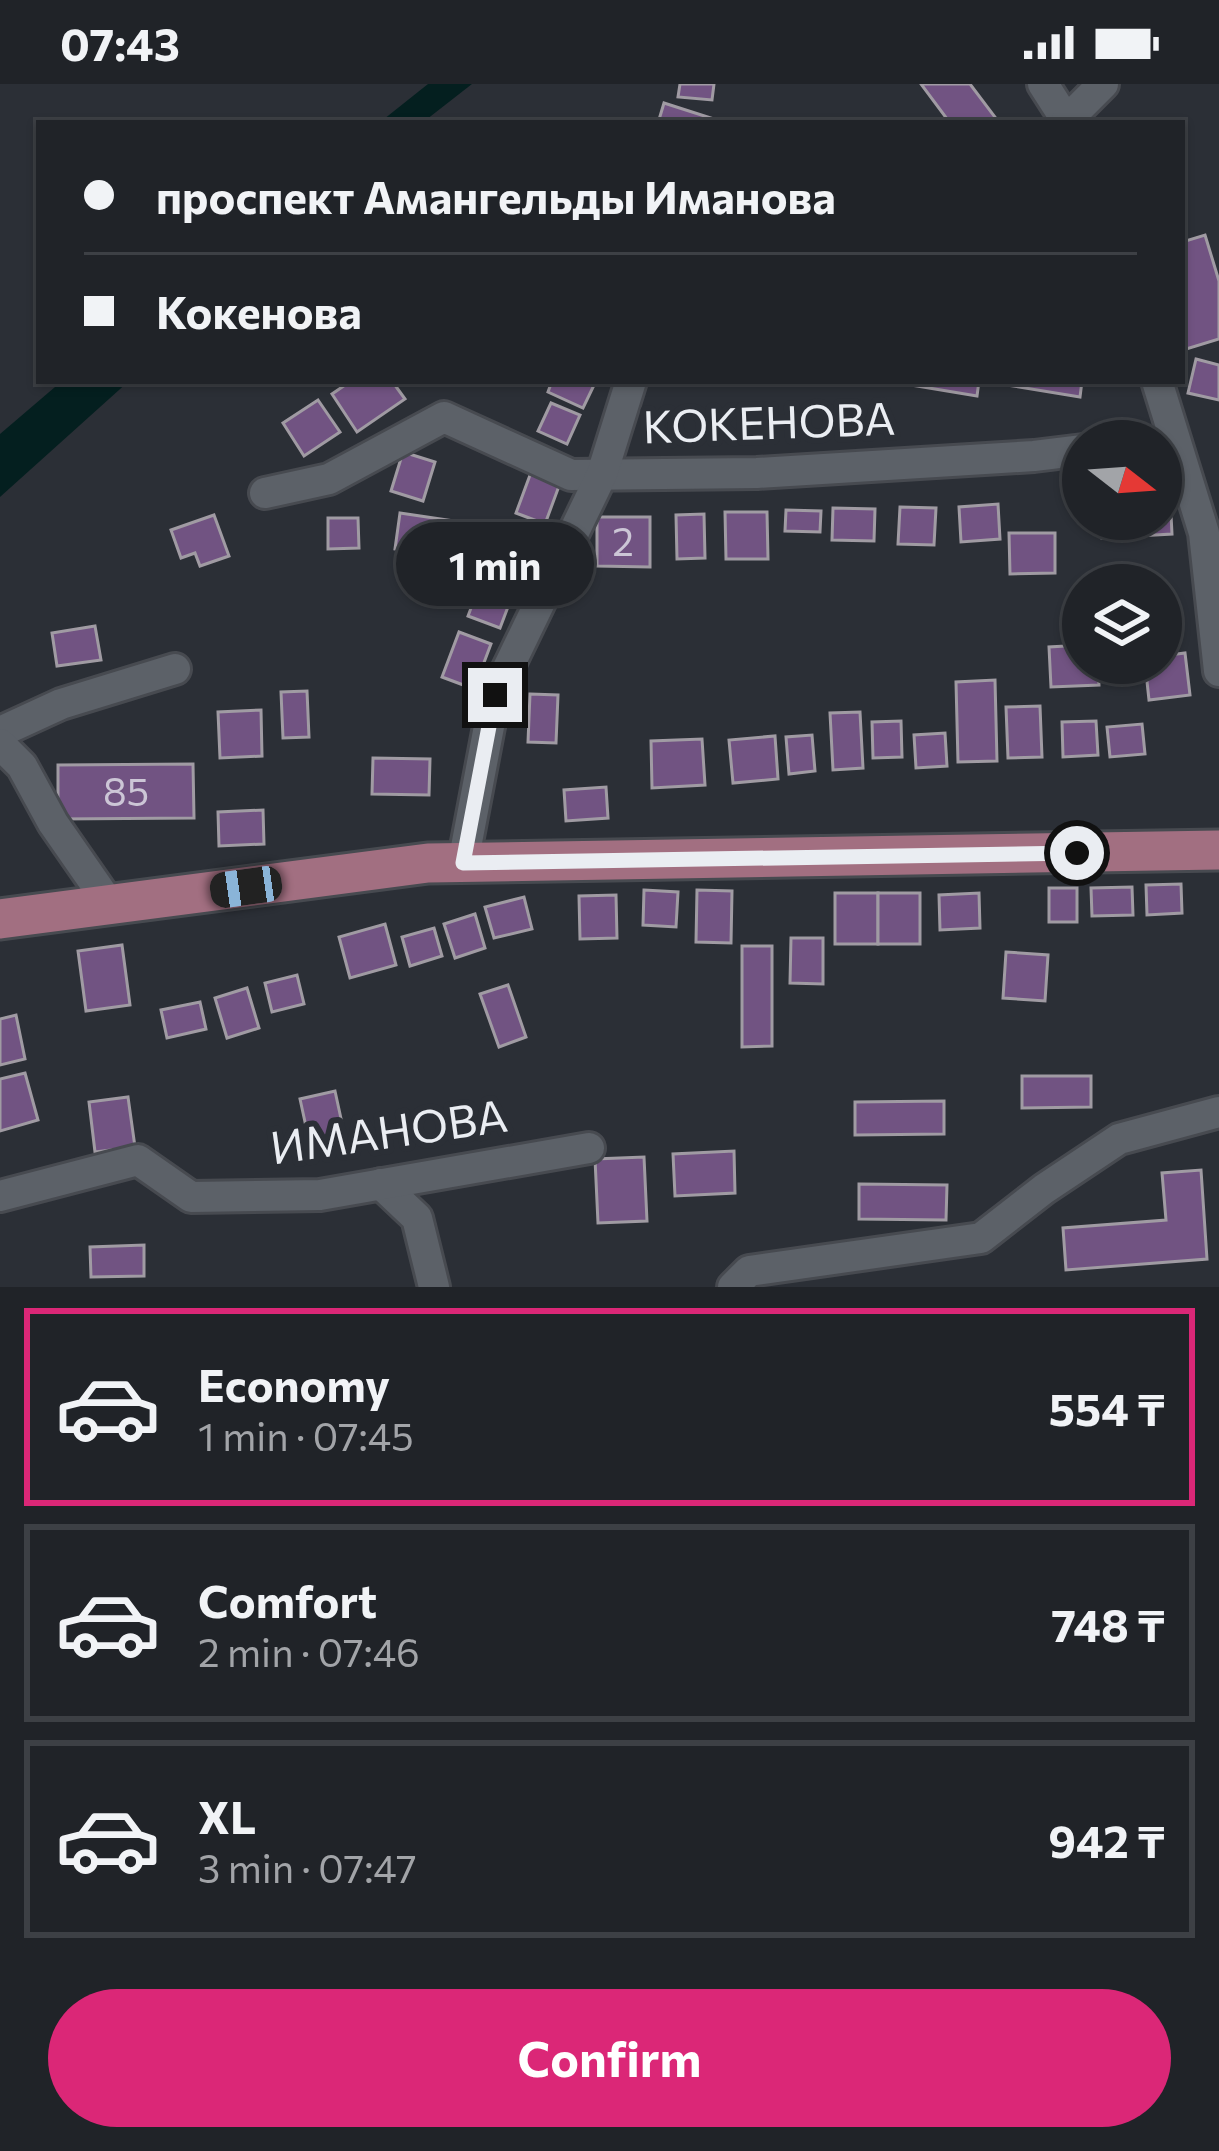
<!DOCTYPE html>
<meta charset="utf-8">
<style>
body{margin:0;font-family:Commissioner,sans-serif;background:#2d2f34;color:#f1f3f6;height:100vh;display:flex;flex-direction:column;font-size:45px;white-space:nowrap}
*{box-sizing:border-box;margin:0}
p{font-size:39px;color:#a2a4a8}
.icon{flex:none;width:66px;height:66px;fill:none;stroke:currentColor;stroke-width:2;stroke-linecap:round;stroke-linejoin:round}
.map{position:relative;height:1203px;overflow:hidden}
.drawer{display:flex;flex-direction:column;background:#202328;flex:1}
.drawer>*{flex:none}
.hud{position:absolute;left:36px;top:36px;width:1149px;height:264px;border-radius:0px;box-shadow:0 3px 9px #0004,0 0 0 3px #3d4045;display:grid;align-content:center;height:264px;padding:0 48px;background:#202328}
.needle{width:78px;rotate:107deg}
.tools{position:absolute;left:1062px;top:336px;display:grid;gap:24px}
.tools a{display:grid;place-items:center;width:120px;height:120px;border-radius:50%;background:#202328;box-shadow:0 3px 9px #0004,0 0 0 3px #3d4045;font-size:60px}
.end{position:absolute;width:54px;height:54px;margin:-27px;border:15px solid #eaedf2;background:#111;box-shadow:0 0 0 6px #111}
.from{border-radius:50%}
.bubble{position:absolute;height:84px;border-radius:42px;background:#202328;box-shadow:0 3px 9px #0004,0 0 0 3px #3d4045;font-size:39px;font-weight:700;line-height:84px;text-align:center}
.car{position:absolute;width:36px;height:72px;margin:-36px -18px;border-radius:15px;box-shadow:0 0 9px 3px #0007;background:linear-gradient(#222 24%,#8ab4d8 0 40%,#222 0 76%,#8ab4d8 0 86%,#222 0)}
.hud b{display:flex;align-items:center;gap:42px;height:114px;font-size:45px}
.hud b+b{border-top:3px solid #3d4045}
.hud i{width:30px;height:30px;background:#f1f3f6}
ul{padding:21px 0 0;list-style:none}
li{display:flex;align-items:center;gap:36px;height:198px;margin:0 24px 18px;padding:0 24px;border:6px solid #3d4045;border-radius:0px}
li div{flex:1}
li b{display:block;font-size:45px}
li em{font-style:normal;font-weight:700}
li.current{border-color:#db2777}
li>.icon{width:108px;height:108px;stroke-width:1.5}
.primary-button{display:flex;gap:24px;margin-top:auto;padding:24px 48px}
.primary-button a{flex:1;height:138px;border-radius:72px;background:#db2777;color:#fff;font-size:48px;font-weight:700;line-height:138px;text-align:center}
.status{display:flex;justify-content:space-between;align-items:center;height:84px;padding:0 60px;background:#202328;direction:ltr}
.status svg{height:33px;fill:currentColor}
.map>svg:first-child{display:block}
.water{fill:#041f1f}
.building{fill:#715382;stroke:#a09ba3;stroke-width:3}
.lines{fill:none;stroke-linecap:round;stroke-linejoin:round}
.minor-casing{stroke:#474a50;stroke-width:36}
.major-casing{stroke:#474a50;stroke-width:45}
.minor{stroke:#5c6168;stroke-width:30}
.major{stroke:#a26f81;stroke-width:39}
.route{stroke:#eaedf2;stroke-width:15}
.labels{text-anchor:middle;stroke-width:12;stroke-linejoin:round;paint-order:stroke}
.number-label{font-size:39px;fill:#ccc6d6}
.street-label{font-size:45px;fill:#eaedf2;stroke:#2b2f36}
</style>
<div class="status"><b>07:43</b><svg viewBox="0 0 49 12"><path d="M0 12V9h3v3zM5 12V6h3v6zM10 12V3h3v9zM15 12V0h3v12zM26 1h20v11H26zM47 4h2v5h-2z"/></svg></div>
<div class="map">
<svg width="1219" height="1203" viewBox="0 0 1219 1203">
<rect width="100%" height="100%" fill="#2b2f36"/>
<g class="water">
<polygon points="428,0 472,0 422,39 379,39"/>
<polygon points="62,297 129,297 0,413 0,350"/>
</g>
<g class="building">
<polygon points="680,0 714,0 712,16 678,13"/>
<polygon points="921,0 970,0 998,37 950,39"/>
<polygon points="664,19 714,35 713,39 658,39"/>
<polygon points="1205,151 1219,197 1219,255 1183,266 1182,158"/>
<polygon points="1196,275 1219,281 1219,316 1188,309"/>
<polygon points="351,297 392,297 405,315 357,348 332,310"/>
<polygon points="552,297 596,297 583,324 548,308"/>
<polygon points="887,297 979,297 977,312"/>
<polygon points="1008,297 1082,297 1080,313 1007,301"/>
<polygon points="318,316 340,348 304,372 283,339"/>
<polygon points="551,319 580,331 567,360 538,347"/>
<polygon points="403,368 435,378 423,417 391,407"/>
<polygon points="533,383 562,394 545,440 516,429"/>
<polygon points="1161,410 1170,410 1172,450 1102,454 1102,435 1161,435"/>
<polygon points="998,420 1000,455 961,458 959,423"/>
<polygon points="900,423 936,424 934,461 898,460"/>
<polygon points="833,424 875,425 874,457 832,456"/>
<polygon points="786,426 821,427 820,448 785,447"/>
<polygon points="725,428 767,428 768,475 726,475"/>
<polygon points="400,429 461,438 455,474 395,465"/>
<polygon points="704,430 705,474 677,475 676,431"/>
<polygon points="214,431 229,472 200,482 195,469 181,474 171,446"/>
<polygon points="597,433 650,433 650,483 597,482"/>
<polygon points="328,434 358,434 359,464 328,465"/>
<polygon points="1009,449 1055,449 1055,489 1010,490"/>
<polygon points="485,487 517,499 500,544 468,532"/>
<polygon points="1178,527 1180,552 1161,553 1161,528"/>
<polygon points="95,542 101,576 57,582 52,549"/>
<polygon points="459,548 491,560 474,605 442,593"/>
<polygon points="1083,561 1083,579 1098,579 1099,601 1051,603 1049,563"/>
<polygon points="1185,569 1190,611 1149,616 1145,579 1161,579 1161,572"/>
<polygon points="995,596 997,677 958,678 956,598"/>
<polygon points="307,607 309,653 283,654 281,608"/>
<polygon points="530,610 558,611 556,659 528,658"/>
<polygon points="1040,622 1042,673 1008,674 1006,623"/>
<polygon points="261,626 262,672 220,674 218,628"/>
<polygon points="860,628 863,684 833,686 830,629"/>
<polygon points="901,637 902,673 873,674 872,638"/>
<polygon points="1096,637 1098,671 1063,673 1062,638"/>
<polygon points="1142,640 1145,670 1110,673 1107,643"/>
<polygon points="945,649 947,682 916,684 914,651"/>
<polygon points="812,651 815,687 789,690 786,653"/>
<polygon points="775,652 778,695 733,699 729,656"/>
<polygon points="702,655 705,701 652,704 651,657"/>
<polygon points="373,674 430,675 429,711 372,710"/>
<polygon points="193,680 194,734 58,735 58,681"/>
<polygon points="606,703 608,734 566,737 564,706"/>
<polygon points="263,726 264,760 219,762 218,728"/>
<polygon points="1181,800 1182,829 1147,831 1146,801"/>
<polygon points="1132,803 1133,831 1092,832 1091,804"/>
<rect x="1049" y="804" width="28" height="34"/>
<polygon points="644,806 678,808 676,843 643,841"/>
<polygon points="697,806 732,807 731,859 696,858"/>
<rect x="835" y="809" width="43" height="51"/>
<rect x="878" y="809" width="42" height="51"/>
<polygon points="979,809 980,844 940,846 939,811"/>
<polygon points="616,811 617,854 580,855 579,812"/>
<polygon points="524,813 532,845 494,854 485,823"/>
<polygon points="475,830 485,864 455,874 444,840"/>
<polygon points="385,840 396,881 350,894 339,853"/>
<polygon points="434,844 442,872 410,882 402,853"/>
<polygon points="791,854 823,854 823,900 790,899"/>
<polygon points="122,861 130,921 86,927 78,867"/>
<polygon points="742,862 772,862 772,962 742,963"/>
<polygon points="1006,868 1048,871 1045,917 1003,914"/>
<polygon points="297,891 304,920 272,928 265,899"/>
<polygon points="508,901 526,953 499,963 480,910"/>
<polygon points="247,904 259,944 227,954 215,914"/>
<polygon points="200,918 206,945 167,954 161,926"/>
<polygon points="16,931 25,975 0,981 0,935"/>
<polygon points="25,989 38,1036 0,1047 0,995"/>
<polygon points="1022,992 1091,992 1091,1023 1022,1024"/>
<polygon points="335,1007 345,1053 310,1061 300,1015"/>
<polygon points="128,1013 135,1063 95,1068 89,1018"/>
<polygon points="944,1017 944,1050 855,1051 855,1018"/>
<polygon points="734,1067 735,1109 675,1112 673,1070"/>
<polygon points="644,1073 647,1137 598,1139 595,1075"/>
<polygon points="1201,1086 1207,1175 1066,1186 1063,1144 1166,1136 1162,1089"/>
<polygon points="859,1100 947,1101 946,1136 859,1135"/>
<polygon points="144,1161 144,1192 91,1193 90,1163"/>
</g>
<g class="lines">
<g class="minor-casing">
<g id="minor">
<polyline points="1043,0 1068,39"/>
<polyline points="1067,36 1103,0"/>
<polyline points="1157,297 1204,449 1219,587"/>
<polyline points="265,409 329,395 444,333 571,391 757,389 1034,372 1083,366"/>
<polyline points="0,648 61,620 175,585"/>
<polyline points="0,660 22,682 53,739 110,821"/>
<polyline points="463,779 495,611 602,390 631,297"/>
<polyline points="381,1100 417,1134 434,1203"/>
<polyline points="0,1112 138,1076 191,1113 320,1111 589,1064"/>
<polyline points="733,1203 749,1187 981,1154 1044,1105 1119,1055 1219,1028"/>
</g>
</g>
<g class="major-casing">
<polyline id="major" points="0,835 428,779 1219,766"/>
</g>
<use href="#minor" class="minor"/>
<use href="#major" class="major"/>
</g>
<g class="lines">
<polyline class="route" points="495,611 463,779 1077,769"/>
</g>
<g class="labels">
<g class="number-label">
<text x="623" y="472">2</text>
<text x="126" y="722">85</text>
</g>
<g class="street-label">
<text transform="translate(769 339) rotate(-2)" y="16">КОКЕНОВА</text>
<text transform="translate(389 1048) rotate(-8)" y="16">ИМАНОВА</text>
</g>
</g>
</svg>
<div class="tools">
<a><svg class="needle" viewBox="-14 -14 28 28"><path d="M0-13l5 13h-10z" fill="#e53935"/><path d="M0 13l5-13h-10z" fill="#a2a4a8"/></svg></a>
<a><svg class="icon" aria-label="layers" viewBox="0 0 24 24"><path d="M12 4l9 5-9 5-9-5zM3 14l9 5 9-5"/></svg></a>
</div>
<i class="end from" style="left:1077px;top:769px"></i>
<i class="end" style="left:495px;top:611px"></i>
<div class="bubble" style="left:396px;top:438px;width:198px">1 min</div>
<i class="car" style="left:246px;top:803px;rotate:262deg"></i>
<div class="hud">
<b><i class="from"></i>проспект Амангельды Иманова</b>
<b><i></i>Кокенова</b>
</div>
</div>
<section class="drawer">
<ul>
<li class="current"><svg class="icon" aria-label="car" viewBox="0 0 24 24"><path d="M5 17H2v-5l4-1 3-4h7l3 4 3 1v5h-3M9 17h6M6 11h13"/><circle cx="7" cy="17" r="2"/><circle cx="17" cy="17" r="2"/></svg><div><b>Economy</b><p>1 min · 07:45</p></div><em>554 ₸</em></li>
<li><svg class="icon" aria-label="car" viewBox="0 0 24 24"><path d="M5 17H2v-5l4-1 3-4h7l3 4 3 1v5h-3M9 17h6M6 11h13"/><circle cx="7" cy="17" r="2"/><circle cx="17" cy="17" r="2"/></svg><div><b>Comfort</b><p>2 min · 07:46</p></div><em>748 ₸</em></li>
<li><svg class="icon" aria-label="car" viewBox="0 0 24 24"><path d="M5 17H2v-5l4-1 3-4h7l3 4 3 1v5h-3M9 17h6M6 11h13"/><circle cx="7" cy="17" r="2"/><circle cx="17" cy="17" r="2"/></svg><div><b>XL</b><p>3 min · 07:47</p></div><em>942 ₸</em></li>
</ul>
<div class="primary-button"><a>Confirm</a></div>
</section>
